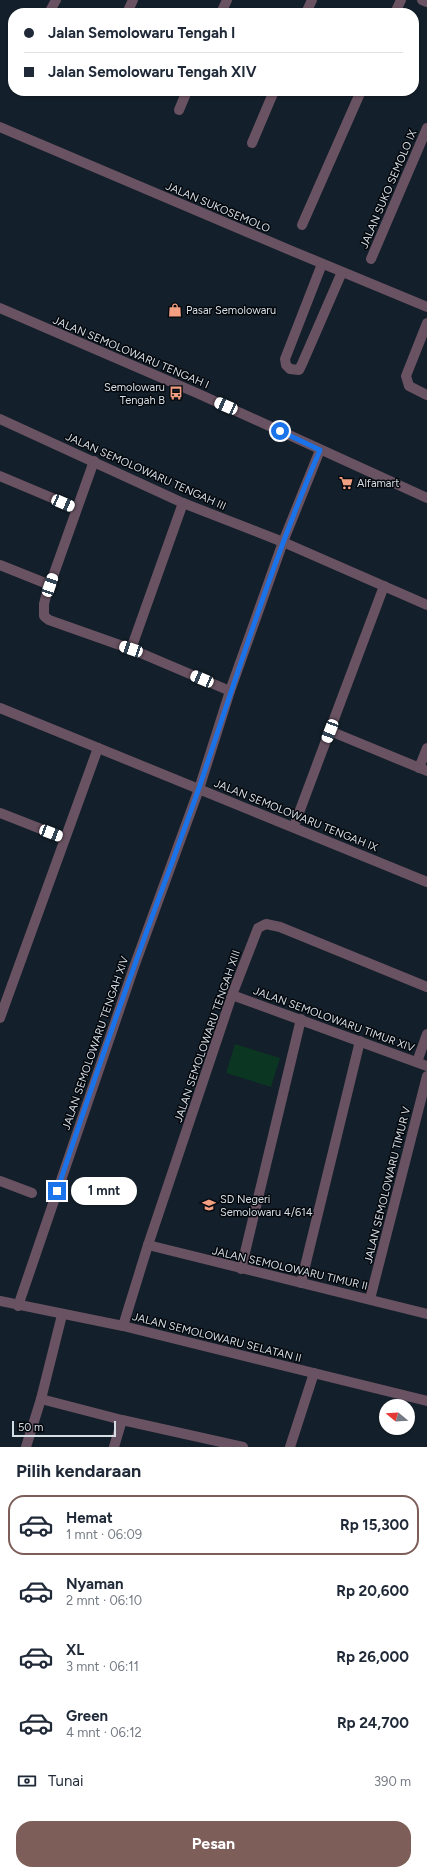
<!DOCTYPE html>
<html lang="id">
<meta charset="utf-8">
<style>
body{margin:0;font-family:Figtree,sans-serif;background:#f6f6f7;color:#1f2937;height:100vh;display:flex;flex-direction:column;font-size:15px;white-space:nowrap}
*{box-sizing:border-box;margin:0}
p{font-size:13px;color:#747a83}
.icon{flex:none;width:22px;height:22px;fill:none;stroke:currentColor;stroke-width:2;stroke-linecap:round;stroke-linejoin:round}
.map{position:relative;height:1447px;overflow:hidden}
.sheet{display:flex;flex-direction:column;background:#fff;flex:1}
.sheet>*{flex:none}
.top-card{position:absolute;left:8px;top:8px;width:411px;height:88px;border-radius:16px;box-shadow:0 1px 3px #0004;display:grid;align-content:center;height:88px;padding:0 16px;background:#fff}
.needle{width:26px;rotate:288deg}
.controls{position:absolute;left:379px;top:1399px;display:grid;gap:8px}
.controls a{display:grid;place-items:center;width:36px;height:36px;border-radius:50%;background:#fff;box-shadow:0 1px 3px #0004;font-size:20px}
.scale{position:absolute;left:12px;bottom:10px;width:104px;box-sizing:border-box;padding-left:4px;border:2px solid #d6dee5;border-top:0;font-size:11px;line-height:14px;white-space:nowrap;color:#d6dee5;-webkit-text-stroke:3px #04080d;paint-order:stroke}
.end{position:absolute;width:18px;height:18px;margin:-9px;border:5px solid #1a73e8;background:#fff;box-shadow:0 0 0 2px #fff}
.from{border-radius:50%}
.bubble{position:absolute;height:28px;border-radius:14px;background:#fff;box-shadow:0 1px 3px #0004;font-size:13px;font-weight:700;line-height:28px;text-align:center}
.car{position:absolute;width:12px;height:24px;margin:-12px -6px;border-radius:5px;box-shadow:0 0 3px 1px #0007;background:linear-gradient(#fff 24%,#345 0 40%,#fff 0 76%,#345 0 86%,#fff 0)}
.top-card b{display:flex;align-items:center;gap:14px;height:38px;font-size:15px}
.top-card b+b{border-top:1px solid #e0e1e3}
.top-card i{width:10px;height:10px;background:#1f2937}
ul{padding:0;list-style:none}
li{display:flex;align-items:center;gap:12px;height:60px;margin:0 8px 6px;padding:0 8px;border:2px solid transparent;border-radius:16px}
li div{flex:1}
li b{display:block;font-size:15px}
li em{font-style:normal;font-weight:700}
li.active{border-color:#7e5e59}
li>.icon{width:36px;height:36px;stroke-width:1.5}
h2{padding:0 16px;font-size:18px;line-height:48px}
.pay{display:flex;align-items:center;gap:10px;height:44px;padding:0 16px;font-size:15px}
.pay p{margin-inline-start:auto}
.primary-button{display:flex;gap:8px;margin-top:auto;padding:8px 16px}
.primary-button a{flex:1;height:46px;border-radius:16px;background:#7e5e59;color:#fff;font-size:16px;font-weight:700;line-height:46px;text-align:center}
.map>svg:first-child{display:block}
.green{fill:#0a3622}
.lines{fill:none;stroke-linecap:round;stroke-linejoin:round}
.minor{stroke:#695261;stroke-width:10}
.route{stroke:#1a73e8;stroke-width:5}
.labels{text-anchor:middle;stroke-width:3;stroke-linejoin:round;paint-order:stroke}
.street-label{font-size:11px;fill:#d6dee5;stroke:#04080d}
.poi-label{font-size:11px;fill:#d6dee5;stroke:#04080d;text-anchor:start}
</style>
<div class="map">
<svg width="427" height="1447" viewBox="0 0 427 1447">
<rect width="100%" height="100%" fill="#131f2a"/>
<polygon class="green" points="235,1044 280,1058 271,1087 226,1073"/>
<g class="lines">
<g class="minor">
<polyline points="422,0 427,2"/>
<polyline points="49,13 56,0"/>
<polyline points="127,13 133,0"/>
<polyline points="221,13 227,0"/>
<polyline points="306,13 312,0"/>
<polyline points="395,13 401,0"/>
<polyline points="179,110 187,91"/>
<polyline points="0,127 292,251 427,307"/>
<polyline points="252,143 274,91"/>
<polyline points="302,225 361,91"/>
<polyline points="371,259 427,128"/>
<polyline points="322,264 285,359 286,365 290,369 299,370 302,364 342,272"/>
<polyline points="0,308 199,394 427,498"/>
<polyline points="427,323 406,376 409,386 427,395"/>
<polyline points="0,419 183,503 283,542 427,605"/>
<polyline points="94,461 46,596 44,604 44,616 49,620 131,649 230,691"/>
<polyline points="0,476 76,508"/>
<polyline points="0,565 50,585"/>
<polyline points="131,649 183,503"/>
<polyline points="0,708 427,882"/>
<polyline points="330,731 427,771"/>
<polyline points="419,768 427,748"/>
<polyline points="0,813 64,838"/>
<polyline points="294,826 384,586"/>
<polyline points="232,995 427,1066"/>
<polyline points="0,1018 98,748"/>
<polyline points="417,1062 427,1034"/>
<polyline points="0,1181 32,1193"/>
<polyline points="148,1245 427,1314"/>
<polyline points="241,1269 301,1019"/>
<polyline points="301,1283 360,1041"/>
<polyline points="370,1299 427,1076"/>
<polyline points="0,1301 123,1326 427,1401"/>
<polyline points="18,1306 134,967 199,789 230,691 283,542 320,450"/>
<polyline points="123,1326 148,1245 232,995 258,928 266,924 280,927 427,987"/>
<polyline points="41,1399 122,1420 243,1447"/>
<polyline points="26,1447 41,1399 62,1315"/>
<polyline points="114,1447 122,1420"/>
<polyline points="290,1447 314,1373"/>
</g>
</g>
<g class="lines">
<path class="route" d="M 57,1191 C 82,1116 107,1041 134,967 C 155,907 178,848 199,788 C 237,675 273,560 320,450 L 280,431"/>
</g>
<defs>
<g id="shop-bare" transform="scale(1.08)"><path d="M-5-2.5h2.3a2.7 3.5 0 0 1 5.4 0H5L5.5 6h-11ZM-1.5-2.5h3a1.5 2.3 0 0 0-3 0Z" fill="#f39f82" stroke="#04080d" stroke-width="2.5" paint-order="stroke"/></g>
<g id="bus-bare" transform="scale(1.08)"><path d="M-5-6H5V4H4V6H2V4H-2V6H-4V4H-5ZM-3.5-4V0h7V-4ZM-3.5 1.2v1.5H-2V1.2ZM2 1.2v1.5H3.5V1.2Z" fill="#f39f82" stroke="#04080d" stroke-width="2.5" paint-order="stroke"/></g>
<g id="supermarket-bare" transform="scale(1.08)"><path d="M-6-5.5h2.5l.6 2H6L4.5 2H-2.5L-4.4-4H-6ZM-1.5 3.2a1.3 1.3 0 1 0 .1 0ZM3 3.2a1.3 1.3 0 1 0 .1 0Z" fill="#f39f82" stroke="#04080d" stroke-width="2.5" paint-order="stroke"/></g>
<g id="school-bare" transform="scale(1.08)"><path d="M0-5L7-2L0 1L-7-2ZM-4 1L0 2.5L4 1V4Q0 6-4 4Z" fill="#f39f82" stroke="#04080d" stroke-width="2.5" paint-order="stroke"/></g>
</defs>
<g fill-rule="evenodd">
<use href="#shop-bare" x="175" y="310"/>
<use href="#bus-bare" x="176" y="393"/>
<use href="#supermarket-bare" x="346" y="483"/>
<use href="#school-bare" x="209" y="1205"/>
</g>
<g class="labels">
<g class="street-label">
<text transform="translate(388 189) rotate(-67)" y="4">JALAN SUKO SEMOLO IX</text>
<text transform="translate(218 207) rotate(23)" y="4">JALAN SUKOSEMOLO</text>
<text transform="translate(131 352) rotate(23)" y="4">JALAN SEMOLOWARU TENGAH I</text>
<text transform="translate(146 471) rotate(24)" y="4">JALAN SEMOLOWARU TENGAH III</text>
<text transform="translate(296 815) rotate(22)" y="4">JALAN SEMOLOWARU TENGAH IX</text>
<text transform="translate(334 1019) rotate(20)" y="4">JALAN SEMOLOWARU TIMUR XIV</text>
<text transform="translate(207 1036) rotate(-71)" y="4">JALAN SEMOLOWARU TENGAH XIII</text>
<text transform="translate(95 1043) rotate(-71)" y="4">JALAN SEMOLOWARU TENGAH XIV</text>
<text transform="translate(387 1185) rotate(-76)" y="4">JALAN SEMOLOWARU TIMUR V</text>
<text transform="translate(290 1268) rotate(13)" y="4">JALAN SEMOLOWARU TIMUR II</text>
<text transform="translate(217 1337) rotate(14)" y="4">JALAN SEMOLOWARU SELATAN II</text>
</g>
<g class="poi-label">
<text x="186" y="314">Pasar Semolowaru</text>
<text x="165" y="391" text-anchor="end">Semolowaru<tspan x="165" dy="13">Tengah B</tspan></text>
<text x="357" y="487">Alfamart</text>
<text x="220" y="1203">SD Negeri<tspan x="220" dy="13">Semolowaru 4/614</tspan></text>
</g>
</g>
</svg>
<div class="controls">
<a><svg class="needle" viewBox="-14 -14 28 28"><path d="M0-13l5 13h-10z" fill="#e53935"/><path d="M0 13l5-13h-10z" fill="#747a83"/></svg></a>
</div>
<div class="scale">50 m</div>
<i class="end from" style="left:280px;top:431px"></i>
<i class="end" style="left:57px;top:1191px"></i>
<div class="bubble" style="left:71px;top:1177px;width:66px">1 mnt</div>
<i class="car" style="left:226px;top:406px;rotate:294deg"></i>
<i class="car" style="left:63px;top:503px;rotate:113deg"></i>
<i class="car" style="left:50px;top:585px;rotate:19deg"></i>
<i class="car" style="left:131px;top:649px;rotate:289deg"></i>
<i class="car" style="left:202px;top:679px;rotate:293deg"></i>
<i class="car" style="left:330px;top:731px;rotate:201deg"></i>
<i class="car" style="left:51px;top:833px;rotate:111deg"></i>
<div class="top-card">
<b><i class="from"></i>Jalan Semolowaru Tengah I</b>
<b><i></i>Jalan Semolowaru Tengah XIV</b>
</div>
</div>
<section class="sheet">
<h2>Pilih kendaraan</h2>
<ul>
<li class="active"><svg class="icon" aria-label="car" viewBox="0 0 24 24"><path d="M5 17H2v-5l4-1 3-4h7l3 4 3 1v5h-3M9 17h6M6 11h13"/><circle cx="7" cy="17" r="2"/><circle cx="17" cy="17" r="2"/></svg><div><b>Hemat</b><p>1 mnt · 06:09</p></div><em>Rp 15,300</em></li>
<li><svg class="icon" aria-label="car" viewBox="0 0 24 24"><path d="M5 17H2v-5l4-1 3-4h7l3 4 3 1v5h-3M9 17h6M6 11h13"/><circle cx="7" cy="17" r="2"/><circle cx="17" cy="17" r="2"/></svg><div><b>Nyaman</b><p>2 mnt · 06:10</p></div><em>Rp 20,600</em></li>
<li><svg class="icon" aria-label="car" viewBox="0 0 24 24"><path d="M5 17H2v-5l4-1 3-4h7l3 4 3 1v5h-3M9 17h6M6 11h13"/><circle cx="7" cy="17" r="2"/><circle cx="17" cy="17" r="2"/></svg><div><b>XL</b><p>3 mnt · 06:11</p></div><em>Rp 26,000</em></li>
<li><svg class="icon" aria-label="car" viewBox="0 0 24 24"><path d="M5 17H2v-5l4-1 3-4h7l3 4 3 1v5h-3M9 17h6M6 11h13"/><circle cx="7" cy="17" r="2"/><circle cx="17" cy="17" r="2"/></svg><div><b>Green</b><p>4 mnt · 06:12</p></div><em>Rp 24,700</em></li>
</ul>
<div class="pay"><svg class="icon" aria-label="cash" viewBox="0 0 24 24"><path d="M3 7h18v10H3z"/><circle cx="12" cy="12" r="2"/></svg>Tunai<p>390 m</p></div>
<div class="primary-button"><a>Pesan</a></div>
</section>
